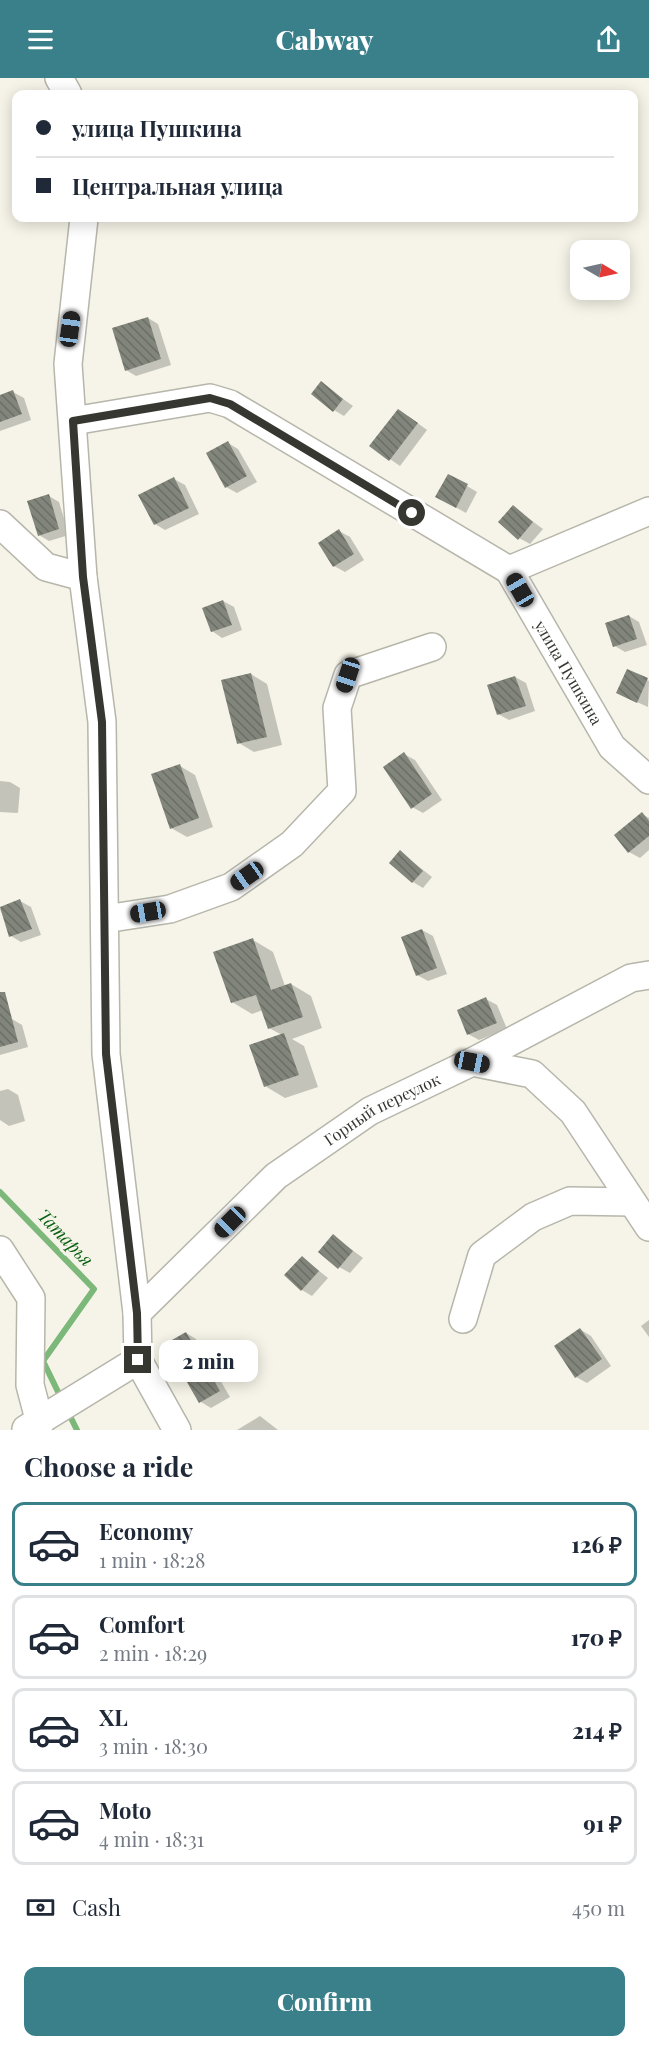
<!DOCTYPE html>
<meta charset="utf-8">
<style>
body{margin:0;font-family:"Playfair Display",serif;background:#f6f6f7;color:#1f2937;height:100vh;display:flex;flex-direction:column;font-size:22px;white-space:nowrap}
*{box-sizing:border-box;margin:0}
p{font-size:20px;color:#747a83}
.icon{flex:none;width:33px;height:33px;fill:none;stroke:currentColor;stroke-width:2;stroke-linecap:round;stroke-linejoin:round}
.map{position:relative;height:1352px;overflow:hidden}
.side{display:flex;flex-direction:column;background:#fff;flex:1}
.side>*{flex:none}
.top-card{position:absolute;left:12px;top:12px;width:626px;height:132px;border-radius:12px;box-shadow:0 3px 15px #0003;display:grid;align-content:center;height:132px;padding:0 24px;background:#fff}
.needle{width:39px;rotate:99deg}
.fabs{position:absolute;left:570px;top:162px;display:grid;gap:12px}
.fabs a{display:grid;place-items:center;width:60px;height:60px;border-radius:12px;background:#fff;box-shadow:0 3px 15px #0003;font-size:30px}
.end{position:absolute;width:27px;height:27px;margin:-14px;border:8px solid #373732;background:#fff;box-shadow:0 0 0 3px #fff}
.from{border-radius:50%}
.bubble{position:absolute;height:42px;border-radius:12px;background:#fff;box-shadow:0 3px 15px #0003;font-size:20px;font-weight:800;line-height:42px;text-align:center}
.car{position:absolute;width:18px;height:36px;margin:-18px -9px;border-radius:8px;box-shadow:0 0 4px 2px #0007;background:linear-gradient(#222 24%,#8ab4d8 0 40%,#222 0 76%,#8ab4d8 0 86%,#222 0)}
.top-card b{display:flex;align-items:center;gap:21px;height:57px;font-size:22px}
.top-card b+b{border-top:2px solid #e0e1e3}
.top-card i{width:15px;height:15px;background:#1f2937}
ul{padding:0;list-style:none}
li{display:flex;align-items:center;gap:18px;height:84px;margin:0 12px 9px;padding:0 12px;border:3px solid #e0e1e3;border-radius:12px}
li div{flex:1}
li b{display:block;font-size:22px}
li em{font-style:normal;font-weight:800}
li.on{border-color:#39808a}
li>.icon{width:54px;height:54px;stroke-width:1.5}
h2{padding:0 24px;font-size:27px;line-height:72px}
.pay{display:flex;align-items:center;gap:15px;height:66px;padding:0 24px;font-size:22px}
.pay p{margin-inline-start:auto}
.action{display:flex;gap:12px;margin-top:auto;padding:12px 24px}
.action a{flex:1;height:69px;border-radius:12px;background:#39808a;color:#fff;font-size:24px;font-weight:800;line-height:69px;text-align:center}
header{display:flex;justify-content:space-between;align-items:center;height:78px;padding:0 24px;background:#39808a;color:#fff;font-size:27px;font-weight:800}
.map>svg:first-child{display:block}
.shadow{fill:#0003}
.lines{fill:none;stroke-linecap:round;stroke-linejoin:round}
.stream{stroke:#7db87b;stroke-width:6}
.building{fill:url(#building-back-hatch)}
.minor-casing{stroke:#b7b6aa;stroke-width:30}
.minor{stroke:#fff;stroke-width:27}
.route{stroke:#373732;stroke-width:8}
.labels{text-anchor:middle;stroke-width:6;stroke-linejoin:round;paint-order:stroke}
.street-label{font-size:16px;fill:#373732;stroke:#f6f4e8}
.water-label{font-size:18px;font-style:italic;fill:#096112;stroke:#f6f4e8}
</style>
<header><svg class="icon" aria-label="menu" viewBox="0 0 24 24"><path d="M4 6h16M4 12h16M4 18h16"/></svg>Cabway<svg class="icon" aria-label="share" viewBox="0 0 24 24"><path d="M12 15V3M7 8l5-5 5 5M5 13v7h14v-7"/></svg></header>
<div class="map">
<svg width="649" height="1352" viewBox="0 0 649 1352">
<defs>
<pattern id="building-back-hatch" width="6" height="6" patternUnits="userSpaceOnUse" patternTransform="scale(1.5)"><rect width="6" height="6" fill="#82857b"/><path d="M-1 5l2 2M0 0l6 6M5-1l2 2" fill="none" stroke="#6b6e65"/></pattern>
</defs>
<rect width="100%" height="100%" fill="#f6f4e8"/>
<g class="shadow">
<polygon points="148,240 158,246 171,287 136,298 126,292"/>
<polygon points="321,305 353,328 344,338 334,332"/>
<polygon points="13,314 24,320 31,342 0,353 0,319"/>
<polygon points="408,338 427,352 400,388 371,368"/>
<polygon points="228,365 238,371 257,404 237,415 226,409"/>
<polygon points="174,401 185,407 199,436 165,452 155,446"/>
<polygon points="467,408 477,414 466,435 437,419"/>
<polygon points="49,418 59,424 69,457 49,463 39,457"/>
<polygon points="513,429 543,451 530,466 519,460"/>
<polygon points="339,453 350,459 364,482 345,494 334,488"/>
<polygon points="223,523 234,529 242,552 222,560 212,553"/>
<polygon points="629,538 639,544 647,567 625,574 615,568"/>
<polygon points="628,593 649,603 648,629 628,620"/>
<polygon points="251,596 267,606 282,667 254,674 239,665"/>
<polygon points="515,599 526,605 535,633 509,642 498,636"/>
<polygon points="404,676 415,682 442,722 423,735 412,729"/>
<polygon points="180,688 195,697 213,749 187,759 171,750"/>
<polygon points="0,703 10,704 20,710 18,735 0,734"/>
<polygon points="642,736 649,740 649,772 640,780 629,774"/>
<polygon points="400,774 432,799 423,810 413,804"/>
<polygon points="20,823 31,829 41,857 21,864 11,858 0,831"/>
<polygon points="422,852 433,858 447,896 428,903 417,897"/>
<polygon points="253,862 273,874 285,908 291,906 311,918 322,950 292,961 304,968 318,1009 285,1020 265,1008 282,957 269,950 263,932 252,936 232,924"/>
<polygon points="486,921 497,927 507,951 479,962 468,956"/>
<polygon points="12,941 22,947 28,969 0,977 0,944"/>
<polygon points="8,1011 18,1017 25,1043 9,1048 0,1042 0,1013"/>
<polygon points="333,1158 363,1180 350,1195 339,1189"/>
<polygon points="303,1180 328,1200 312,1218 302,1212"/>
<polygon points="649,1242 649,1259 641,1248"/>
<polygon points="581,1252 591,1258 611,1288 587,1305 576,1299"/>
<polygon points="186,1255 196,1261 230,1319 211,1330 201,1324"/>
<polygon points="260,1338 278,1352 237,1352"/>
</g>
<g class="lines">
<g class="stream">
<polyline points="0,1114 94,1211 43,1283 62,1322"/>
<polyline points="68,1334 77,1352"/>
</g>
</g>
<g class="building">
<polygon points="148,239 161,281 125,293 112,250"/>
<polygon points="321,303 343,321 333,334 311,316"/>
<polygon points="13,312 22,336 0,344 0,317"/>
<polygon points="398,331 418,345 389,383 369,368"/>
<polygon points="228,363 247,398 225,410 206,375"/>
<polygon points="448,396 468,406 456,430 435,419"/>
<polygon points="174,399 189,430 154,447 138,417"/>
<polygon points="49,416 59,451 38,458 27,423"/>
<polygon points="513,427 533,444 518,462 498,444"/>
<polygon points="339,451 354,476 333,489 318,465"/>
<polygon points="223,522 232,547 211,554 202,530"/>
<polygon points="629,537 637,561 613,569 605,545"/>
<polygon points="627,591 648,600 637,625 616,615"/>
<polygon points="251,595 267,659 237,666 221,602"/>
<polygon points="515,598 526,628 497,637 487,607"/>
<polygon points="404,674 432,716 411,731 383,689"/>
<polygon points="180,686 199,740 170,751 151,696"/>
<polygon points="642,734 649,743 649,758 628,775 614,757"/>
<polygon points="400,772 423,793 412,805 389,785"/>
<polygon points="20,821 32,851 9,859 0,829"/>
<polygon points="422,851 437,890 416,898 401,859"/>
<polygon points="253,860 271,912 291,905 303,939 268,951 256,917 231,925 213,874"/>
<polygon points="0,914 5,914 18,964 0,969"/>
<polygon points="486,919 497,945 467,957 457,932"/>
<polygon points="284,955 299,997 264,1009 249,967"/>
<polygon points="333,1156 353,1173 338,1191 318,1174"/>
<polygon points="302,1178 319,1193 301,1213 284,1197"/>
<polygon points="580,1250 602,1281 575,1300 554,1268"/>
<polygon points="186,1254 220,1313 199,1325 165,1266"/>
</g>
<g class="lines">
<g class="minor-casing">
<g id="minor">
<polyline points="59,0 68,16"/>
<polyline points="84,140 68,286 83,499 102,644 106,976 137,1235 138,1282 177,1352"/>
<path id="s1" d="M 73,343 L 210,320 L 230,326 L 509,492 L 612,669 L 649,702"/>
<polyline points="0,446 46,489 83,499"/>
<polyline points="509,492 649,433"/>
<polyline points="105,841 170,831 231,809 292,766 342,713 337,630 348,597 432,569"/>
<polyline points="472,984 631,900 649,897"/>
<polyline points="0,1172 31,1220 30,1307 40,1345"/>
<path id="s2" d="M 137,1235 L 276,1098 L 370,1033 L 472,984 L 532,996 L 573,1034 L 649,1149"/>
<polyline points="463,1241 482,1177 533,1139 570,1123 632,1124"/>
<polyline points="26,1351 138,1282"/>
</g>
</g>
<use href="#minor" class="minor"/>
</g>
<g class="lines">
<polyline class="route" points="138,1282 137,1235 106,976 102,644 83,499 73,343 210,320 230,326 412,435"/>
</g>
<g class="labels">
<g class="street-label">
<text dy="6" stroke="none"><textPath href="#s1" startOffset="603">улица Пушкина</textPath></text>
<text dy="6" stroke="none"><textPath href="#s2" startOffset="321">Горный переулок</textPath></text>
</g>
<g class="water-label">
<text transform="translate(65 1160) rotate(46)" y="6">Татарья</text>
</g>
</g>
</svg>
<div class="fabs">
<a><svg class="needle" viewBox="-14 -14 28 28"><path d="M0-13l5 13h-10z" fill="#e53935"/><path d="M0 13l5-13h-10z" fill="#747a83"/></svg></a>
</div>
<i class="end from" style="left:412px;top:435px"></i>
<i class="end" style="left:138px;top:1282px"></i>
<div class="bubble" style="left:159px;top:1262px;width:99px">2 min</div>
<i class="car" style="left:70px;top:251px;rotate:8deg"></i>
<i class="car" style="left:520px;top:512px;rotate:330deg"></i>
<i class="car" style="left:348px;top:597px;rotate:198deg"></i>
<i class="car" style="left:247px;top:798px;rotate:235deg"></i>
<i class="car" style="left:148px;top:834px;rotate:260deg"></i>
<i class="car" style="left:472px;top:984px;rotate:101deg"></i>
<i class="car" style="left:230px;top:1144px;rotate:225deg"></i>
<div class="top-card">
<b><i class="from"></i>улица Пушкина</b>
<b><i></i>Центральная улица</b>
</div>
</div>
<section class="side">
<h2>Choose a ride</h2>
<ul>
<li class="on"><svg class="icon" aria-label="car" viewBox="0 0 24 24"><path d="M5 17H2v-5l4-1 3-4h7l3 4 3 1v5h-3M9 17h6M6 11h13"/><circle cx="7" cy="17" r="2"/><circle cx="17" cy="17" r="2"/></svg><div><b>Economy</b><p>1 min · 18:28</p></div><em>126 ₽</em></li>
<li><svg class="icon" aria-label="car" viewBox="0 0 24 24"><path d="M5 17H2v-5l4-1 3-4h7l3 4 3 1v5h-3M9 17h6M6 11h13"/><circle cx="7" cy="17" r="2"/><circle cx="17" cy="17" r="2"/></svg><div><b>Comfort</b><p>2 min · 18:29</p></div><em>170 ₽</em></li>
<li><svg class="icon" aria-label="car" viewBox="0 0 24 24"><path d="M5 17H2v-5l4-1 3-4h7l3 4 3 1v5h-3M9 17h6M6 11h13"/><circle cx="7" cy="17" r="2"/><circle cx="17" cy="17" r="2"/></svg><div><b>XL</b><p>3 min · 18:30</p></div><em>214 ₽</em></li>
<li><svg class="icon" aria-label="car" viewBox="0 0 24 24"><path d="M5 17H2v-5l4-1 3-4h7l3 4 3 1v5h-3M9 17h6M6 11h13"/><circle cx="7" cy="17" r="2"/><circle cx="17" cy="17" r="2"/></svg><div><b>Moto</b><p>4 min · 18:31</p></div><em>91 ₽</em></li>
</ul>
<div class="pay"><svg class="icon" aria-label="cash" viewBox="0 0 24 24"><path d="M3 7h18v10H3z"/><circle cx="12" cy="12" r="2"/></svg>Cash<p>450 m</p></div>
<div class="action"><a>Confirm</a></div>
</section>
